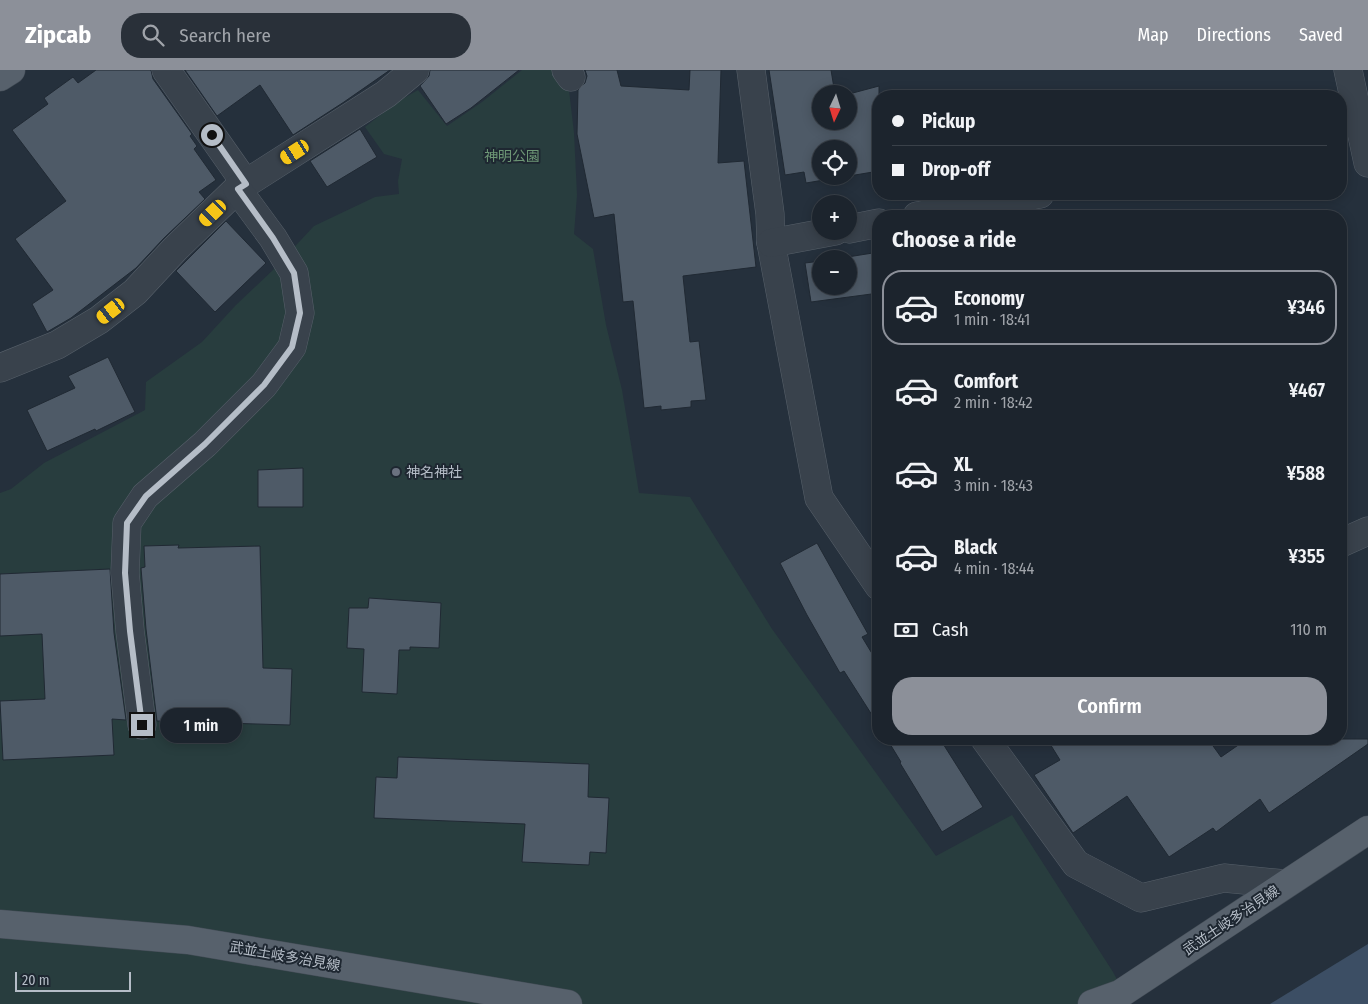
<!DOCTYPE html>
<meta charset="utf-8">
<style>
body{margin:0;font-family:"Fira Sans Condensed","Noto Sans JP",sans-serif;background:#293039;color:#f1f3f6;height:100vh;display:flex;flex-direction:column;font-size:19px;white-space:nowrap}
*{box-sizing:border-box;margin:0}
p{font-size:16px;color:#a0a4aa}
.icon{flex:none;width:28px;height:28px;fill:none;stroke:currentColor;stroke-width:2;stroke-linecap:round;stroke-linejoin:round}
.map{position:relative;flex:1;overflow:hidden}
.panel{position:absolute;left:872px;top:140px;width:475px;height:535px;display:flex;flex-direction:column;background:#1c242d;border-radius:20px;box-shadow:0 2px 12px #0003,0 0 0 1px #3a4149}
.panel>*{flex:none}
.guide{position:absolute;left:872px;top:20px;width:475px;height:110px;border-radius:20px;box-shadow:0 2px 12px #0003,0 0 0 1px #3a4149;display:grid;align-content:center;height:110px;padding:0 20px;background:#1c242d}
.needle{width:32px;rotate:184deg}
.buttons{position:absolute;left:812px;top:15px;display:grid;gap:10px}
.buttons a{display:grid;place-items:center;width:45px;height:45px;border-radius:50%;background:#1c242d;box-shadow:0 2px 12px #0003,0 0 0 1px #3a4149;font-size:25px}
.scale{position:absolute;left:15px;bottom:12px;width:116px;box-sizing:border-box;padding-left:5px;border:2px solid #b5bdc7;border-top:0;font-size:14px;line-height:18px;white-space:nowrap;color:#b5bdc7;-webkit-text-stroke:4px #1e2731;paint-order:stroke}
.end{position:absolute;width:22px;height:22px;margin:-11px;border:6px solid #b5bdc7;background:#111;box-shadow:0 0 0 2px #111}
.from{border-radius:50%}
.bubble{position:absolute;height:35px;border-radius:18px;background:#1c242d;box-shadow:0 2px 12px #0003,0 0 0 1px #3a4149;font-size:16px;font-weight:600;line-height:35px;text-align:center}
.car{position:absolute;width:15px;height:30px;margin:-15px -8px;border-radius:6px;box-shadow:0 0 4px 1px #0007;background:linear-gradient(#f5c518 24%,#345 0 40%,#f5c518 0 76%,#345 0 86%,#f5c518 0)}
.guide b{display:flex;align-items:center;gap:18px;height:48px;font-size:19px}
.guide b+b{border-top:1px solid #3a4149}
.guide i{width:12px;height:12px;background:#f1f3f6}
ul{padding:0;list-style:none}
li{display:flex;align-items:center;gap:15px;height:75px;margin:0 10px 8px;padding:0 10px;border:2px solid transparent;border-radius:20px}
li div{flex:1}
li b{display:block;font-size:19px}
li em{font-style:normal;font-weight:600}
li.current{border-color:#8c9099}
li>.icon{width:45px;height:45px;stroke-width:1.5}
h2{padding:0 20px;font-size:22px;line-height:60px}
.pay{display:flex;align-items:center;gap:12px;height:55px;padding:0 20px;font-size:19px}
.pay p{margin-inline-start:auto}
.button{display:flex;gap:10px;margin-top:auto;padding:10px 20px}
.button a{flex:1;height:58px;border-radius:20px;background:#8c9099;color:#fff;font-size:20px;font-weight:600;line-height:58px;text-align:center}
header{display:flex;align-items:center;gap:30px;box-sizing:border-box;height:70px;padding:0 25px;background:#8c9099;color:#fff}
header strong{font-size:24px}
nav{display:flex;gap:28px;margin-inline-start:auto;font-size:18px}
.search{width:350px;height:45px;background:#293039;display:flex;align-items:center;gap:12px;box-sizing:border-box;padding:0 18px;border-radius:20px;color:#a0a4aa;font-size:19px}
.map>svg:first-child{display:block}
.green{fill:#283d3e}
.water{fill:#3c4e64}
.building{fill:#4e5a67;stroke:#202933}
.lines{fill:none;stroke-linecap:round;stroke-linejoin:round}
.minor-casing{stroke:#57606a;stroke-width:29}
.major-casing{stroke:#424b55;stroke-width:29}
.minor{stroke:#39424c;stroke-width:28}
.major{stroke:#57616c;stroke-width:28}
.route{stroke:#b5bdc7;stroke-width:6}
.worship-dot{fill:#6b7280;stroke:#1e2731;stroke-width:2}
.labels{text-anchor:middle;stroke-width:4;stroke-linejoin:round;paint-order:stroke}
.park-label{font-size:14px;fill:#6d9675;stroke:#1e2731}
.poi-label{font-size:14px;fill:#b5bdc7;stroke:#1e2731;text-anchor:start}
.street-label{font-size:14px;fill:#b5bdc7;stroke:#1e2731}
</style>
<header>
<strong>Zipcab</strong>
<div class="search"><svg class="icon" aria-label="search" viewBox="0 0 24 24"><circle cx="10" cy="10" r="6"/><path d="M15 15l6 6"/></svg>Search here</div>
<nav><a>Map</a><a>Directions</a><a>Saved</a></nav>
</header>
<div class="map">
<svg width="1368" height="934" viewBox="0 0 1368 934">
<rect width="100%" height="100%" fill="#25303c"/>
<polygon class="green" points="522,0 554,0 569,20 574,63 577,125 574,164 593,179 606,255 622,320 639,423 690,427 772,559 936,786 1012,745 1113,902 1130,934 0,934 0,423 11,419 44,393 145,340 146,312 202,272 236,235 273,200 314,156 375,127 399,124 398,111 402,89 384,84 365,57 397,32 418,20 447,56 482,32"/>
<polygon class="water" points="1368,874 1368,934 1270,934"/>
<g class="building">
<polygon points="96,0 151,0 153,9 192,64 190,66 197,76 194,79 216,110 199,122 205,129 164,168 136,198 71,248 47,262 32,234 53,220 15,169 66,131 12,60 48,34 44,28 73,7 78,13"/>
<polygon points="185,0 390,0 344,32 293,65 260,15 217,46"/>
<polygon points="430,0 519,0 471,38 446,54 420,16 429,6"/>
<polygon points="585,0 617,0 621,16 689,20 690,0 721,0 718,93 744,91 756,197 683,206 690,272 699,271 706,330 691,331 691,337 661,340 661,336 644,338 633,231 623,232 614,144 594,148 577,64 578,20 585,13 587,6"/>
<polygon points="769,0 831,0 835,24 821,24 821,51 849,51 849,24 879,16 879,101 849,106 849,79 821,79 821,106 848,106 806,113 804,102 785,105"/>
<polygon points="360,59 377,87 327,117 310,91"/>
<polygon points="226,151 266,193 215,242 176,201"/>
<polygon points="879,182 879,223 811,232 805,193 821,191 821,216 849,216 849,189 835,189"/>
<polygon points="108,287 135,342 96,361 95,359 47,381 27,340 75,318 68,306"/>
<polygon points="303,398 303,437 258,437 258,400"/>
<polygon points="817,473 868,564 862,567 879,595 879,656 844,601 840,603 807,545 780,493"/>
<polygon points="179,475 178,478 260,476 263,598 292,599 290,655 157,651 146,559 141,498 145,497 144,476"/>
<polygon points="110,499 114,563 126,650 112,649 114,685 3,690 0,631 45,629 42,564 0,566 0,504"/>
<polygon points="369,528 441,533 439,578 410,577 410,580 399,580 397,624 362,622 364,579 347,578 349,538 368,538"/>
<polygon points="887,669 940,669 983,737 942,762 900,693 901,692"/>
<polygon points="1047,669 1208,669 1221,687 1247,669 1368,669 1368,674 1269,743 1260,729 1216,762 1213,758 1169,787 1127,726 1073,763 1034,705 1060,690"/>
<polygon points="398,687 589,694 588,727 609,728 606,783 590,782 589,795 522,792 525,754 374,748 376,707 397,708"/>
</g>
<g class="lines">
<g class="minor-casing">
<g id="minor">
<polyline points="166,0 246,114"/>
<polyline points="566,0 571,7"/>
<polyline points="751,0 770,144 771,173 819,428 879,516"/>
<polyline points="1348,0 1368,93"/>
<polyline points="917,146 1040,124"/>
<polyline points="849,159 879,153"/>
<polyline points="771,173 835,161"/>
<polyline points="0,298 57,275 99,250 135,222 175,179 237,119 386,24 415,0"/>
<polyline points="1341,473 1368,461"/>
<polyline points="142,655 130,561 125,503 127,453 145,426 205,374 264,315 292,277 300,243 294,203 273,168 237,119"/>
<polyline points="985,669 1076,794 1141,828 1224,808 1285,814"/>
</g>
</g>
<g class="major-casing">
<g id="major">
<polyline points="0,7 11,0"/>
<polyline points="0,854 188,870 568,934"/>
<polyline points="1092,934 1120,924 1368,760"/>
</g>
</g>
<use href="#minor" class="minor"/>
<use href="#major" class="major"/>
</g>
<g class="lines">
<polyline class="route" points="142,655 130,561 125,503 127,453 146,426 205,374 264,315 292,277 300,243 294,203 273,168 238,119 246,114 212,65"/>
</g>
<circle class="worship-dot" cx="396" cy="402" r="5"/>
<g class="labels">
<g class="park-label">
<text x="512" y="91">神明公園</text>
</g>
<g class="poi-label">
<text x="406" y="407">神名神社</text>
</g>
<g class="street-label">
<text transform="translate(1231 850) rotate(-34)" y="5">武並土岐多治見線</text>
<text transform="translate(285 886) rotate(10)" y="5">武並土岐多治見線</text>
</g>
</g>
</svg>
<div class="buttons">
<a><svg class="needle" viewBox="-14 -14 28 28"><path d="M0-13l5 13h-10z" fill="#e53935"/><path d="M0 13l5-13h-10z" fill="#a0a4aa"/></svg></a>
<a><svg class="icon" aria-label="locate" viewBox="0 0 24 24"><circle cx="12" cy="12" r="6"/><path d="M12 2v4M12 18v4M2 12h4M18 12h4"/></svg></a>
<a>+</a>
<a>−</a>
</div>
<div class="scale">20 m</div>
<i class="end from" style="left:212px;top:65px"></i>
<i class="end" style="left:142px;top:655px"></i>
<div class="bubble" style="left:160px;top:638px;width:82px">1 min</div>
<i class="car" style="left:295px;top:82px;rotate:237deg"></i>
<i class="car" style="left:213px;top:143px;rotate:226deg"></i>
<i class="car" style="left:111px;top:241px;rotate:232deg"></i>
<div class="guide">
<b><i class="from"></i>Pickup</b>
<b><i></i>Drop-off</b>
</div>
<section class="panel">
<h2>Choose a ride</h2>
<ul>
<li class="current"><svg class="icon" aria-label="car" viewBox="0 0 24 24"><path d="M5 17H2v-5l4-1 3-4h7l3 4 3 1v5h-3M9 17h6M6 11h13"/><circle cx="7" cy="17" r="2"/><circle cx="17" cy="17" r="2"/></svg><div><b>Economy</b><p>1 min · 18:41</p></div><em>¥346</em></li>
<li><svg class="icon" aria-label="car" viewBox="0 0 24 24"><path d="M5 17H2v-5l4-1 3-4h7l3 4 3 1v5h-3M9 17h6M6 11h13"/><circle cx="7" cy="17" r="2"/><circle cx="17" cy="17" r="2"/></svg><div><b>Comfort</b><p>2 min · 18:42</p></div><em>¥467</em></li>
<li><svg class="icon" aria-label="car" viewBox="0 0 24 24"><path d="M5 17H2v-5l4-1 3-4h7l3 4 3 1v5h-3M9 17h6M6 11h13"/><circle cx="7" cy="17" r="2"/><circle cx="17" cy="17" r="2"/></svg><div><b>XL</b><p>3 min · 18:43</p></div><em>¥588</em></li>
<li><svg class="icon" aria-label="car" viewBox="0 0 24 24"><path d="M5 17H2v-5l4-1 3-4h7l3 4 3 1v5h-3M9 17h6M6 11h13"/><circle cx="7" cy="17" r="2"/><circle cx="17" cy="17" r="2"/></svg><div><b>Black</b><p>4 min · 18:44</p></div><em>¥355</em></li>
</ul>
<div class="pay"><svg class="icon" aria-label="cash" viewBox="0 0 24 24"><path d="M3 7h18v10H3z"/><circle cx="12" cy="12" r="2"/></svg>Cash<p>110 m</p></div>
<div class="button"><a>Confirm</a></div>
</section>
</div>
